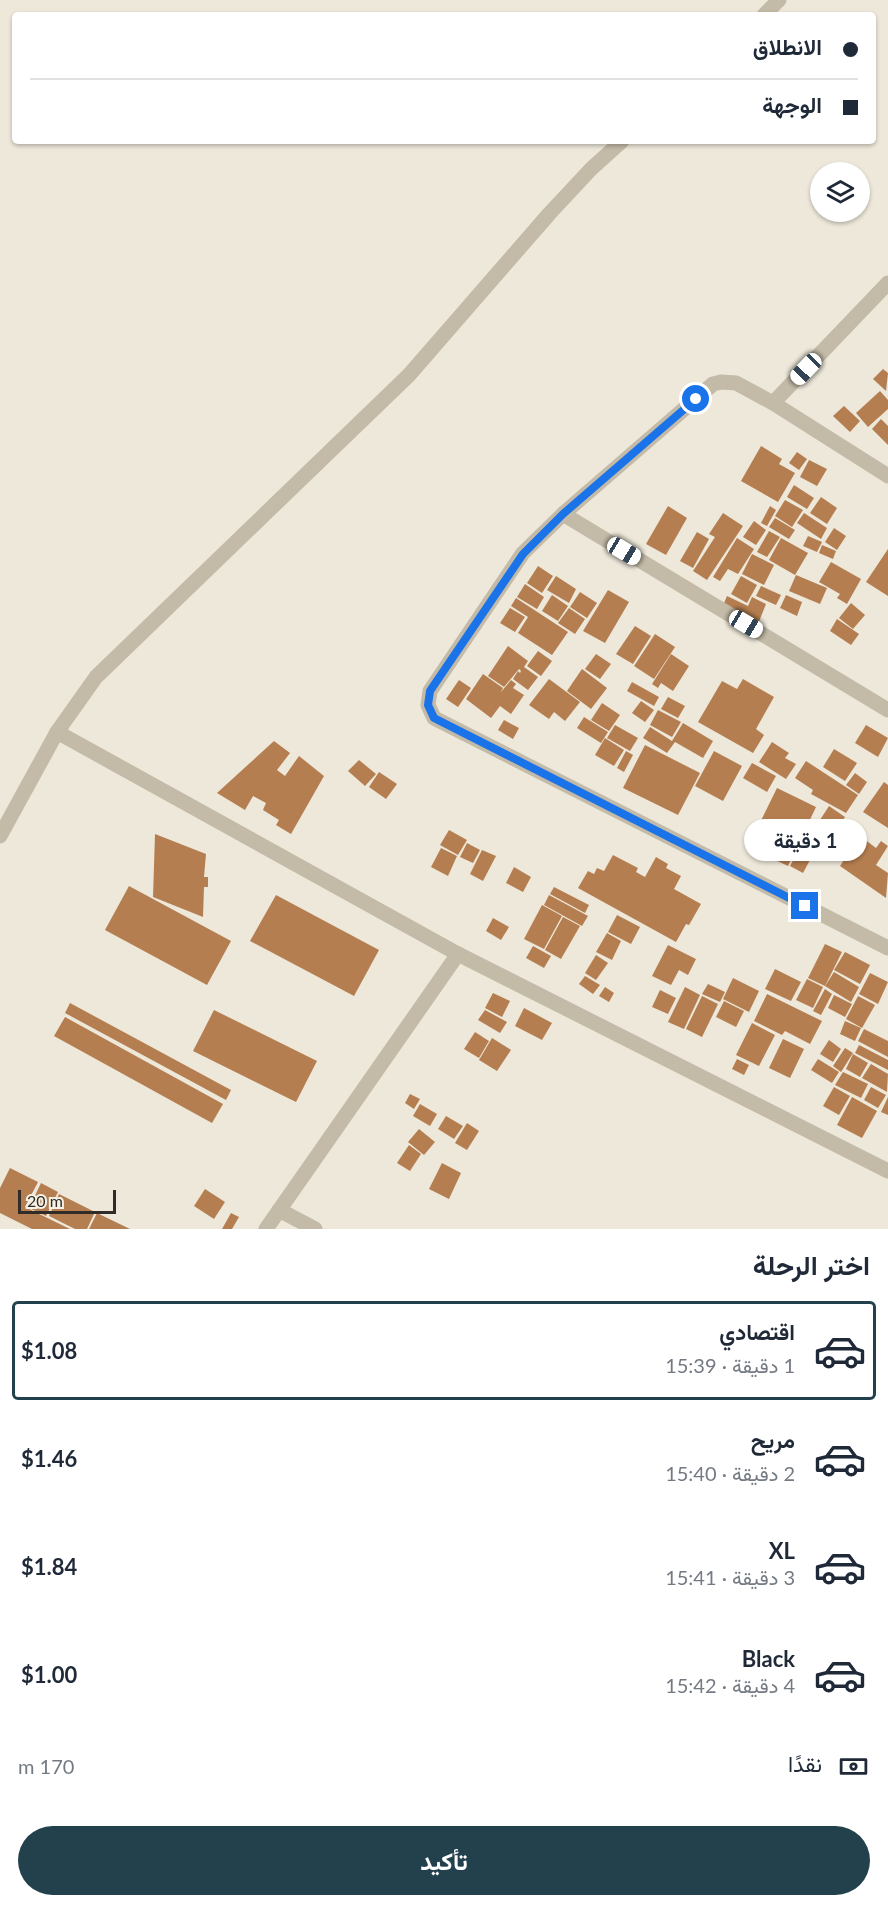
<!DOCTYPE html>
<html lang="ar">
<meta charset="utf-8">
<style>
body{margin:0;font-family:Lato,Vazirmatn,sans-serif;background:#f6f6f7;color:#1f2937;direction:rtl;height:100vh;display:flex;flex-direction:column;font-size:22px;white-space:nowrap}
*{box-sizing:border-box;margin:0}
p{font-size:20px;color:#747a83}
.icon{flex:none;width:33px;height:33px;fill:none;stroke:currentColor;stroke-width:2;stroke-linecap:round;stroke-linejoin:round}
.map{position:relative;height:1229px;overflow:hidden;direction:ltr}
.drawer{display:flex;flex-direction:column;background:#fff;flex:1}
.drawer>*{flex:none}
.top-card{position:absolute;left:12px;top:12px;width:864px;height:132px;border-radius:6px;box-shadow:0 2px 4px #0004;direction:rtl;display:grid;align-content:center;height:132px;padding:0 18px;background:#fff}
.fabs{position:absolute;left:810px;top:162px;display:grid;gap:12px}
.fabs a{display:grid;place-items:center;width:60px;height:60px;border-radius:50%;background:#fff;box-shadow:0 2px 4px #0004;font-size:30px}
.scale{position:absolute;left:18px;bottom:15px;width:98px;box-sizing:border-box;padding-left:6px;border:3px solid #312c27;border-top:0;font-size:16px;line-height:21px;white-space:nowrap;color:#312c27;-webkit-text-stroke:4px #f6f2e5;paint-order:stroke}
.end{position:absolute;width:27px;height:27px;margin:-14px;border:8px solid #1a73e8;background:#fff;box-shadow:0 0 0 3px #fff}
.from{border-radius:50%}
.bubble{position:absolute;height:42px;border-radius:21px;background:#fff;box-shadow:0 2px 4px #0004;font-size:20px;font-weight:700;line-height:42px;text-align:center;direction:rtl}
.car{position:absolute;width:18px;height:36px;margin:-18px -9px;border-radius:8px;box-shadow:0 0 4px 2px #0007;background:linear-gradient(#fff 24%,#345 0 40%,#fff 0 76%,#345 0 86%,#fff 0)}
.top-card b{display:flex;align-items:center;gap:21px;height:57px;font-size:22px}
.top-card b+b{border-top:2px solid #e0e1e3}
.top-card i{width:15px;height:15px;background:#1f2937}
ul{padding:0;list-style:none}
li{display:flex;align-items:center;gap:18px;height:99px;margin:0 12px 9px;padding:0 6px;border:3px solid transparent;border-radius:6px}
li div{flex:1}
li b{display:block;font-size:22px}
li em{font-style:normal;font-weight:700}
li.active{border-color:#22414c}
li>.icon{width:54px;height:54px;stroke-width:1.5}
h2{padding:0 18px;font-size:27px;line-height:72px}
.pay{display:flex;align-items:center;gap:15px;height:66px;padding:0 18px;font-size:22px}
.pay p{margin-inline-start:auto}
.button{display:flex;gap:12px;margin-top:auto;padding:12px 18px}
.button a{flex:1;height:69px;border-radius:36px;background:#22414c;color:#fff;font-size:24px;font-weight:700;line-height:69px;text-align:center}
.map>svg:first-child{display:block}
.building{fill:#b57e50}
.lines{fill:none;stroke-linecap:round;stroke-linejoin:round}
.street{stroke:#c3baa7;stroke-width:15}
.route{stroke:#1a73e8;stroke-width:8}
</style>
<div class="map">
<svg width="888" height="1229" viewBox="0 0 888 1229">
<rect width="100%" height="100%" fill="#ede8da"/>
<g class="building">
<polygon points="883,369 888,373 886,391 873,379"/>
<polygon points="880,391 888,400 888,409 868,427 856,413"/>
<polygon points="844,406 860,421 850,432 833,416"/>
<polygon points="881,419 888,426 888,445 872,429"/>
<polygon points="761,446 782,459 779,464 795,473 778,502 741,481"/>
<polygon points="797,452 807,459 799,470 789,463"/>
<polygon points="809,460 827,469 817,486 800,477"/>
<polygon points="794,485 814,498 807,509 787,497"/>
<polygon points="821,497 837,508 827,524 810,513"/>
<polygon points="785,500 803,510 792,527 775,516"/>
<polygon points="668,506 687,518 666,555 646,544"/>
<polygon points="770,506 776,510 767,526 761,523"/>
<polygon points="723,513 743,526 707,580 693,571 715,537 709,534"/>
<polygon points="804,513 827,528 821,539 797,523"/>
<polygon points="775,518 795,530 789,539 769,527"/>
<polygon points="754,521 766,530 756,545 743,537"/>
<polygon points="834,528 846,536 837,550 825,542"/>
<polygon points="769,531 780,537 767,557 757,552"/>
<polygon points="697,532 709,539 693,568 680,561"/>
<polygon points="808,536 822,542 817,552 803,546"/>
<polygon points="737,538 754,549 738,574 728,569 720,581 713,577"/>
<polygon points="781,538 808,553 795,575 769,560"/>
<polygon points="822,545 836,551 833,559 819,553"/>
<polygon points="888,549 888,596 866,582"/>
<polygon points="752,554 774,565 764,585 742,574"/>
<polygon points="831,562 861,579 847,604 837,598 840,594 819,582"/>
<polygon points="538,566 553,576 542,593 527,583"/>
<polygon points="796,575 827,588 820,604 789,591"/>
<polygon points="556,576 576,589 569,603 547,590"/>
<polygon points="741,576 757,585 747,603 731,594"/>
<polygon points="525,584 544,597 537,609 517,597"/>
<polygon points="761,586 781,595 776,605 756,596"/>
<polygon points="608,590 629,602 605,643 583,631"/>
<polygon points="580,592 597,603 587,618 570,607"/>
<polygon points="552,595 568,606 558,621 542,611"/>
<polygon points="786,595 802,602 797,616 780,608"/>
<polygon points="727,596 748,606 752,597 766,604 758,624 722,608"/>
<polygon points="516,598 568,632 552,655 518,633 528,617 511,606"/>
<polygon points="851,603 865,615 853,629 839,618"/>
<polygon points="510,608 525,617 515,632 500,623"/>
<polygon points="569,608 585,619 575,634 558,623"/>
<polygon points="837,619 859,634 851,645 830,631"/>
<polygon points="635,626 651,636 633,664 616,654"/>
<polygon points="655,634 675,647 654,679 634,666"/>
<polygon points="508,646 528,661 524,667 538,677 528,690 513,679 518,671 520,673 521,671 519,669 504,687 488,676"/>
<polygon points="538,651 552,661 541,676 527,666"/>
<polygon points="596,654 611,664 600,679 585,669"/>
<polygon points="671,654 689,666 673,691 661,683 658,688 652,684"/>
<polygon points="582,669 607,688 591,709 567,691"/>
<polygon points="483,674 503,688 501,692 511,680 516,684 513,688 524,695 511,714 500,706 491,718 466,699"/>
<polygon points="549,679 580,702 565,721 554,712 549,719 529,705"/>
<polygon points="743,679 774,697 756,729 764,735 753,753 698,722 722,681 737,689"/>
<polygon points="459,680 471,688 458,707 446,699"/>
<polygon points="632,682 659,697 654,706 627,691"/>
<polygon points="668,697 685,706 678,718 661,709"/>
<polygon points="641,701 654,710 645,722 632,713"/>
<polygon points="602,703 620,715 609,731 591,720"/>
<polygon points="658,710 681,722 672,737 650,725"/>
<polygon points="584,717 608,732 601,743 577,728"/>
<polygon points="504,720 519,728 513,739 498,730"/>
<polygon points="683,723 713,741 703,758 675,742 667,753 643,738 650,727 672,741"/>
<polygon points="615,725 638,738 630,751 607,738"/>
<polygon points="866,725 888,738 878,757 855,743"/>
<polygon points="605,738 624,750 614,766 595,755"/>
<polygon points="274,741 290,753 277,770 285,776 299,756 324,776 291,834 276,825 279,820 263,810 266,803 253,796 245,810 217,793"/>
<polygon points="772,742 789,753 785,758 796,764 786,779 759,762"/>
<polygon points="645,745 700,773 678,815 623,788"/>
<polygon points="834,749 857,763 845,781 823,767"/>
<polygon points="626,751 633,755 624,772 617,768"/>
<polygon points="714,751 742,766 723,801 695,786"/>
<polygon points="359,760 376,774 365,786 348,771"/>
<polygon points="806,761 858,795 846,813 811,794 813,790 795,778"/>
<polygon points="752,763 776,776 767,792 743,778"/>
<polygon points="379,772 397,784 386,799 369,787"/>
<polygon points="855,773 867,782 859,794 846,785"/>
<polygon points="884,782 888,785 888,828 863,812"/>
<polygon points="777,788 816,807 788,866 748,847"/>
<polygon points="829,806 845,817 834,834 818,823"/>
<polygon points="813,823 826,830 803,873 790,866"/>
<polygon points="449,830 467,840 458,855 440,845"/>
<polygon points="155,834 206,854 204,877 208,877 208,887 204,887 203,917 153,897"/>
<polygon points="860,836 876,848 881,841 888,846 876,865 888,873 886,898 840,866"/>
<polygon points="467,843 480,850 473,863 460,857"/>
<polygon points="441,848 457,856 448,876 431,867"/>
<polygon points="482,850 496,856 483,881 470,874"/>
<polygon points="613,855 638,868 636,872 645,877 656,857 668,864 666,868 681,876 674,889 701,904 689,925 686,924 676,942 578,888 588,871 594,874 597,868 604,871"/>
<polygon points="514,867 531,877 523,892 506,883"/>
<polygon points="129,886 231,941 207,985 105,930"/>
<polygon points="554,887 589,905 585,913 550,894"/>
<polygon points="276,895 379,950 354,996 250,941"/>
<polygon points="549,895 588,916 582,926 544,905"/>
<polygon points="542,905 562,916 544,949 524,939"/>
<polygon points="617,915 640,927 631,944 608,932"/>
<polygon points="563,917 580,926 561,959 545,950"/>
<polygon points="493,918 509,927 501,940 486,931"/>
<polygon points="607,933 621,941 612,960 596,952"/>
<polygon points="825,944 842,952 825,986 808,978"/>
<polygon points="668,945 696,959 688,975 679,970 671,985 652,976"/>
<polygon points="533,946 551,956 544,968 526,958"/>
<polygon points="845,952 870,965 860,984 834,970"/>
<polygon points="596,955 608,963 596,980 585,973"/>
<polygon points="775,969 801,982 791,1001 765,989"/>
<polygon points="834,972 859,987 851,1002 825,986"/>
<polygon points="870,973 888,982 878,1004 859,994"/>
<polygon points="585,976 600,985 593,994 579,984"/>
<polygon points="733,978 759,991 749,1012 723,999"/>
<polygon points="807,979 823,987 813,1008 796,1000"/>
<polygon points="708,984 725,992 720,1002 702,994"/>
<polygon points="605,987 614,993 609,1002 599,996"/>
<polygon points="685,987 700,995 684,1029 668,1022"/>
<polygon points="825,989 832,994 821,1015 813,1011"/>
<polygon points="660,990 676,998 668,1014 652,1007"/>
<polygon points="493,993 510,1001 502,1017 485,1008"/>
<polygon points="767,994 822,1021 810,1044 785,1031 782,1035 754,1021"/>
<polygon points="834,995 852,1004 845,1017 828,1008"/>
<polygon points="702,996 718,1004 702,1037 686,1029"/>
<polygon points="858,996 875,1005 862,1028 846,1019"/>
<polygon points="724,1001 744,1011 736,1027 716,1017"/>
<polygon points="70,1003 231,1090 226,1100 65,1013"/>
<polygon points="524,1008 552,1023 542,1040 515,1026"/>
<polygon points="214,1010 317,1061 296,1102 193,1051"/>
<polygon points="485,1010 507,1022 500,1033 478,1020"/>
<polygon points="65,1017 223,1104 212,1123 54,1036"/>
<polygon points="845,1021 861,1028 855,1041 840,1034"/>
<polygon points="752,1023 775,1035 759,1066 736,1055"/>
<polygon points="864,1029 888,1041 888,1057 858,1041"/>
<polygon points="475,1032 489,1041 479,1058 464,1049"/>
<polygon points="492,1038 511,1050 497,1071 479,1060"/>
<polygon points="783,1039 804,1049 790,1078 769,1068"/>
<polygon points="829,1040 841,1049 833,1062 820,1054"/>
<polygon points="859,1045 888,1060 888,1070 855,1053"/>
<polygon points="845,1048 853,1053 841,1072 833,1066"/>
<polygon points="853,1054 868,1063 860,1077 846,1069"/>
<polygon points="737,1059 749,1065 744,1075 732,1069"/>
<polygon points="818,1059 839,1072 832,1083 811,1070"/>
<polygon points="871,1064 888,1074 887,1092 862,1078"/>
<polygon points="843,1072 868,1084 861,1098 835,1085"/>
<polygon points="834,1087 850,1096 839,1115 823,1106"/>
<polygon points="871,1087 886,1095 878,1108 864,1100"/>
<polygon points="410,1094 420,1099 414,1109 405,1103"/>
<polygon points="852,1097 877,1111 862,1138 837,1125"/>
<polygon points="888,1097 888,1115 881,1112"/>
<polygon points="420,1104 437,1114 430,1126 413,1116"/>
<polygon points="446,1116 463,1126 454,1139 438,1129"/>
<polygon points="467,1123 479,1131 467,1150 455,1143"/>
<polygon points="419,1129 435,1142 424,1155 408,1142"/>
<polygon points="409,1145 421,1154 410,1171 397,1163"/>
<polygon points="442,1163 461,1173 449,1199 429,1189"/>
<polygon points="10,1168 38,1182 25,1207 70,1229 32,1229 0,1213 0,1188"/>
<polygon points="41,1183 58,1192 46,1216 29,1208"/>
<polygon points="205,1189 225,1202 214,1219 194,1206"/>
<polygon points="59,1194 95,1212 87,1229 75,1229 49,1216"/>
<polygon points="97,1213 130,1229 89,1229"/>
<polygon points="231,1213 239,1217 232,1229 222,1229"/>
</g>
<g class="lines">
<g class="street">
<polyline points="764,15 779,0"/>
<polyline points="773,403 888,283"/>
<polyline points="888,476 773,403 736,383 721,382 713,384 563,514 523,553 430,691 428,705 434,718 888,948"/>
<polyline points="563,514 888,710"/>
<polyline points="57,732 458,954 888,1171"/>
<polyline points="0,836 57,732 96,677 409,375 549,214 591,169 622,141"/>
<polyline points="279,1210 315,1229"/>
<polyline points="266,1229 458,954"/>
</g>
</g>
<g class="lines">
<polyline class="route" points="696,399 563,514 523,554 430,691 428,705 434,718 805,906"/>
</g>
</svg>
<div class="fabs">
<a><svg class="icon" aria-label="layers" viewBox="0 0 24 24"><path d="M12 4l9 5-9 5-9-5zM3 14l9 5 9-5"/></svg></a>
</div>
<div class="scale">20 m</div>
<i class="end from" style="left:696px;top:399px"></i>
<i class="end" style="left:805px;top:906px"></i>
<div class="bubble" style="left:744px;top:819px;width:123px">1 دقيقة</div>
<i class="car" style="left:806px;top:369px;rotate:224deg"></i>
<i class="car" style="left:624px;top:551px;rotate:121deg"></i>
<i class="car" style="left:746px;top:624px;rotate:121deg"></i>
<div class="top-card">
<b><i class="from"></i>الانطلاق</b>
<b><i></i>الوجهة</b>
</div>
</div>
<section class="drawer">
<h2>اختر الرحلة</h2>
<ul>
<li class="active"><svg class="icon" aria-label="car" viewBox="0 0 24 24"><path d="M5 17H2v-5l4-1 3-4h7l3 4 3 1v5h-3M9 17h6M6 11h13"/><circle cx="7" cy="17" r="2"/><circle cx="17" cy="17" r="2"/></svg><div><b>اقتصادي</b><p>1 دقيقة · 15:39</p></div><em>$1.08</em></li>
<li><svg class="icon" aria-label="car" viewBox="0 0 24 24"><path d="M5 17H2v-5l4-1 3-4h7l3 4 3 1v5h-3M9 17h6M6 11h13"/><circle cx="7" cy="17" r="2"/><circle cx="17" cy="17" r="2"/></svg><div><b>مريح</b><p>2 دقيقة · 15:40</p></div><em>$1.46</em></li>
<li><svg class="icon" aria-label="car" viewBox="0 0 24 24"><path d="M5 17H2v-5l4-1 3-4h7l3 4 3 1v5h-3M9 17h6M6 11h13"/><circle cx="7" cy="17" r="2"/><circle cx="17" cy="17" r="2"/></svg><div><b>XL</b><p>3 دقيقة · 15:41</p></div><em>$1.84</em></li>
<li><svg class="icon" aria-label="car" viewBox="0 0 24 24"><path d="M5 17H2v-5l4-1 3-4h7l3 4 3 1v5h-3M9 17h6M6 11h13"/><circle cx="7" cy="17" r="2"/><circle cx="17" cy="17" r="2"/></svg><div><b>Black</b><p>4 دقيقة · 15:42</p></div><em>$1.00</em></li>
</ul>
<div class="pay"><svg class="icon" aria-label="cash" viewBox="0 0 24 24"><path d="M3 7h18v10H3z"/><circle cx="12" cy="12" r="2"/></svg>نقدًا<p>170 m</p></div>
<div class="button"><a>تأكيد</a></div>
</section>
